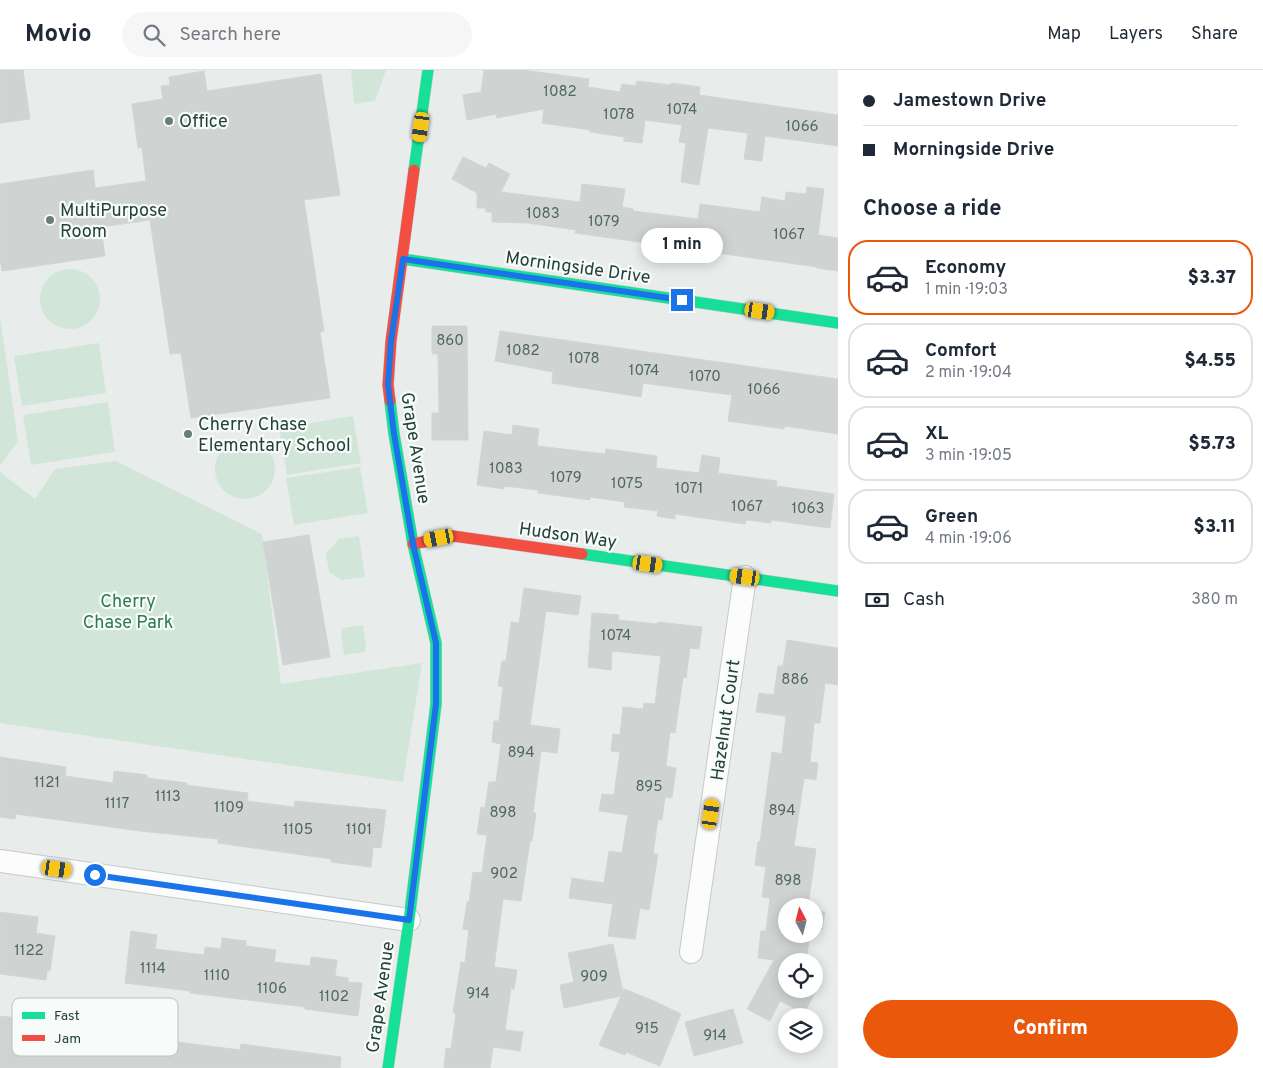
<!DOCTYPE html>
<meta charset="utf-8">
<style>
body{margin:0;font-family:Overpass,sans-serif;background:#f6f6f7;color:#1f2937;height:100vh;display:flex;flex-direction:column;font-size:19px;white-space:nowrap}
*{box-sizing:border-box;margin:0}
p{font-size:16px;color:#747a83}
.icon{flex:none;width:28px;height:28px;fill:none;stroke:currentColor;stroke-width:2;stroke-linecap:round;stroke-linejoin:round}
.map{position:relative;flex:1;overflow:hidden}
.drawer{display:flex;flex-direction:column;background:#fff;width:425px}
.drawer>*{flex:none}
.hud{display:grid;align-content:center;height:110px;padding:0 25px;background:#fff}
.needle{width:32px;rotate:353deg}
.tools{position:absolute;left:778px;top:828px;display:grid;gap:10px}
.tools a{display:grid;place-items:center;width:45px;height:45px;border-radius:50%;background:#fff;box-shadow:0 2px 12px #0003;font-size:25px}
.end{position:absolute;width:22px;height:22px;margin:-11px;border:6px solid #1a73e8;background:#fff;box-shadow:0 0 0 2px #fff}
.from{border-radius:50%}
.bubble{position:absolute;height:35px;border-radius:18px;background:#fff;box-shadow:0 2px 12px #0003;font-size:16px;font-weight:800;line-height:35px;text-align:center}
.car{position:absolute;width:15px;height:30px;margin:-15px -8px;border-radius:6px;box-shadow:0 0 4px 1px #0007;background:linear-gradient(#f5c518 24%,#345 0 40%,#f5c518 0 76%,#345 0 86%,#f5c518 0)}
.hud b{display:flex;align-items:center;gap:18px;height:48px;font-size:19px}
.hud b+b{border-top:1px solid #e0e1e3}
.hud i{width:12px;height:12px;background:#1f2937}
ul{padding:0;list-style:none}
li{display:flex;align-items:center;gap:15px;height:75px;margin:0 10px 8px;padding:0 15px;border:2px solid #e0e1e3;border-radius:20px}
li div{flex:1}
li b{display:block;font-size:19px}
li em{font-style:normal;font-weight:800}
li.active{border-color:#ea580c}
li>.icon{width:45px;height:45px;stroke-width:1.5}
h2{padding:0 25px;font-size:22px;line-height:60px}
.pay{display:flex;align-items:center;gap:12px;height:55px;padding:0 25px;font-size:19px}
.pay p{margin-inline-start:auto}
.action{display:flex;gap:10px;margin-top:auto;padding:10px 25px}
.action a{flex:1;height:58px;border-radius:30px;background:#ea580c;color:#fff;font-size:20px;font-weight:800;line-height:58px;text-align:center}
header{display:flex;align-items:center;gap:30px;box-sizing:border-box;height:70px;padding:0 25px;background:#fff;border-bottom:1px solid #e0e1e3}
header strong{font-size:24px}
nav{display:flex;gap:28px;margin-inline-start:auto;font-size:18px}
.search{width:350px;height:45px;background:#f6f6f7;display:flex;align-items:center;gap:12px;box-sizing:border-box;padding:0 18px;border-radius:28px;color:#747a83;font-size:19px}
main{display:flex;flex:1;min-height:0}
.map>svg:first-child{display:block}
.green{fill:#d1e6d8}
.building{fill:#cfd4d2;stroke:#d1d6d4}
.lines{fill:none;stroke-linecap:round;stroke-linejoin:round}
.street-casing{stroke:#c5cac8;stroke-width:24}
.fast-casing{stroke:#c3cbc8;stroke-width:12}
.jam-casing{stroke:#c3cbc8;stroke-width:12}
.street{stroke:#fcfcfc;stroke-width:22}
.fast{stroke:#16e098;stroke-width:11}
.jam{stroke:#f24e42;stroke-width:11}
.route{stroke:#1a73e8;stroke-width:6}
.poi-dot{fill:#697e78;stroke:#f7fbf9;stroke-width:2}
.labels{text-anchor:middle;stroke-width:4.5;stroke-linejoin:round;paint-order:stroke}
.number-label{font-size:15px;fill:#506761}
.poi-label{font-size:18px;fill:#24423a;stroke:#f7fbf9;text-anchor:start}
.street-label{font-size:18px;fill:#24423a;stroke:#f7fbf9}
.park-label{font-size:18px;fill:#2d7a4b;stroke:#f7fbf9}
.key{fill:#f7fbf9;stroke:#b8c4c0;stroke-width:1}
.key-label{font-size:14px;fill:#24423a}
</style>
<header>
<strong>Movio</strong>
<div class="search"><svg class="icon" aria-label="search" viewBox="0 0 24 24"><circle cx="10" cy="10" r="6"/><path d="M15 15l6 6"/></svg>Search here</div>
<nav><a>Map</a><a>Layers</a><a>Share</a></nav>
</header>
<main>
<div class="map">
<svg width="838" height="998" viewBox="0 0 838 998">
<rect width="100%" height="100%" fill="#e8edeb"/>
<g class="green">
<polygon points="351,0 386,0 375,31 354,34"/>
<circle cx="70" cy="229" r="30"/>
<polygon points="0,247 18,371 0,396"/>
<polygon points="99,273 106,323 22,336 14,286"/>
<polygon points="108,332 115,382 31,395 23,345"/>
<polygon points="353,346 361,393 287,405 279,358"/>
<circle cx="245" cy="399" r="30"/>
<polygon points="116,391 262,464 281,614 422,593 403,712 0,653 0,402 35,429 55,399"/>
<polygon points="360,397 368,443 294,455 286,408"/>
<polygon points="359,466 365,507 342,510 329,502 326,483 339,469"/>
<polygon points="363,555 366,578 364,582 344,585 341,561 343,558"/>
</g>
<g class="building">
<polygon points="0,0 23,0 30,49 0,53"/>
<polygon points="484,0 523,0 589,9 588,17 620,22 622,14 636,16 637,11 671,15 671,13 700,17 699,25 838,45 838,76 765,66 762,91 744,89 748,63 708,58 699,115 681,112 686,73 679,72 682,55 645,50 642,73 624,71 624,67 590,62 590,60 542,53 544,39 497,48 496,44 467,50 463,25 481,22"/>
<polygon points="204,1 207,21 321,4 340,125 304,130 324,261 320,262 330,328 191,348 181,283 170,284 150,150 101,157 105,186 2,201 0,189 0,114 93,100 95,118 146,111 142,77 138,78 132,34 163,29 161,16 170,15 169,7"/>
<polygon points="463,87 486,98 489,93 510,104 501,122 580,132 582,114 625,119 622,137 633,139 633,141 698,149 700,134 760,142 762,127 785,131 786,122 806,124 807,117 824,119 818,165 838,168 838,201 817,198 817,197 575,163 576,160 528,153 492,152 492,142 486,142 486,138 477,138 477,123 452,109"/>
<polygon points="432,256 467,256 468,370 432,370 432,343 439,343 438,284 432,284"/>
<polygon points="500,261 838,309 838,364 784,356 784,359 728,351 732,325 643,313 641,327 552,313 553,302 495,291"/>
<polygon points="513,355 539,359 537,376 605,384 606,379 657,386 656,398 699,403 702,385 720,388 718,403 777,411 776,416 834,424 830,458 771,450 771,453 746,450 745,454 675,444 675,449 657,446 658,441 624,437 625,432 590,427 590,430 538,423 538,420 504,416 504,419 477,415 484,361 512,365"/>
<polygon points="309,465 330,587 283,595 263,472"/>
<polygon points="524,518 581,526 578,545 546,541 530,655 560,659 557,683 541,681 533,743 536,743 532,771 530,771 521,831 503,829 494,897 517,900 514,919 511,918 505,960 523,962 520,981 493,977 490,998 444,998 446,978 451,979 456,944 453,943 461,892 465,893 469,860 463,859 467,832 469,832 473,802 482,803 487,765 477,764 481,737 485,738 489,712 496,712 501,674 492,672 494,651 499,651 503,617 498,616 502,591 506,591 511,552 519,553"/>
<polygon points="592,543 619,545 618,550 657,554 658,552 702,557 699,579 690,578 686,608 683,607 675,663 670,662 666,696 676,698 672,728 665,727 662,750 658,749 653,784 658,784 649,840 640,838 635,869 608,866 613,834 569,828 572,808 604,813 609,781 622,783 628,745 599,741 602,724 614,725 620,682 611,681 613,664 620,665 623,637 643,639 644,633 655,634 661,586 612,581 611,600 588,597"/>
<polygon points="787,570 838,578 838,615 825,613 820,653 814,653 810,692 818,693 816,710 804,708 794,776 816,779 808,836 786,836 786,864 810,864 806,891 786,891 786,919 814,919 814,915 818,917 804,943 780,931 770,951 747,939 774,890 758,888 761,861 766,861 770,828 762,827 766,797 755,795 758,772 760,772 772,682 782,684 786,646 756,642 759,623 774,625 778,596 783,596"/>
<polygon points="0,687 66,697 65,706 113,713 114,701 147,705 147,708 187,713 186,715 248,723 247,731 294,737 295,731 386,740 381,778 373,777 371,797 331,792 331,789 218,773 218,769 140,761 16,744 15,749 0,747"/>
<polygon points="814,841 825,842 822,860 814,858"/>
<polygon points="0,842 38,847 36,863 55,866 50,901 47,901 46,910 0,904"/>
<polygon points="131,861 157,865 155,879 204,885 205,877 221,879 222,868 246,871 246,876 276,880 274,892 310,896 311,887 337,890 335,906 348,908 348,912 362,913 358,946 305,939 305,937 190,923 190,921 125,913"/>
<polygon points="613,874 623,922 624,919 654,931 681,944 660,996 626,982 625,985 599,975 621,926 564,938 560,915 574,912 568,883"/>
<polygon points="733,939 743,973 694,986 685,952"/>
<polygon points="0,946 121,960 121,957 171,963 170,971 240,980 241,974 341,987 340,998 0,998"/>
</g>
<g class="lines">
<g class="street-casing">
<g id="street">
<polyline points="0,791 409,850"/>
<polyline points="691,882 745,507"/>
</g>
</g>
<g class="fast-casing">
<g id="fast">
<polyline points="414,100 428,0"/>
<polyline points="403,189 838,253"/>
<polyline points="582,484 838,521"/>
<polyline points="388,998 409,850 436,634 436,573 413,474 394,364 390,331"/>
</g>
</g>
<g class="jam-casing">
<g id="jam">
<polyline points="390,331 388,315 391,271 414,100"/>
<polyline points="413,474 453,466 582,484"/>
</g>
</g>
<use href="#street" class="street"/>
<use href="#fast" class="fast"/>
<use href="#jam" class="jam"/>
</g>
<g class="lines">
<polyline class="route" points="95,805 409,850 436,634 436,573 413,474 394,364 388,315 391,271 403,189 682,230"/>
</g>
<g class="poi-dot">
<circle cx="169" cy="51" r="5"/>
<circle cx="50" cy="150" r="5"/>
<circle cx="188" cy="364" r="5"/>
</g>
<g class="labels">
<g class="number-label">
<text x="560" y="26">1082</text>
<text x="682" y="44">1074</text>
<text x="619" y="49">1078</text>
<text x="802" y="61">1066</text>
<text x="543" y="148">1083</text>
<text x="604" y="156">1079</text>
<text x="789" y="169">1067</text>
<text x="450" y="275">860</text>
<text x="523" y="285">1082</text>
<text x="584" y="293">1078</text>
<text x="644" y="305">1074</text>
<text x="705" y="311">1070</text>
<text x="764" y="324">1066</text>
<text x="506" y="403">1083</text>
<text x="566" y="412">1079</text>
<text x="627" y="418">1075</text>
<text x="689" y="423">1071</text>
<text x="747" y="441">1067</text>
<text x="808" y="443">1063</text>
<text x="616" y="570">1074</text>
<text x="795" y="614">886</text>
<text x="521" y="687">894</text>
<text x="47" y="717">1121</text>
<text x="649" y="721">895</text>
<text x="168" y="731">1113</text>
<text x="117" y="738">1117</text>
<text x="229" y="742">1109</text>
<text x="782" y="745">894</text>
<text x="503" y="747">898</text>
<text x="298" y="764">1105</text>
<text x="359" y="764">1101</text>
<text x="504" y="808">902</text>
<text x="788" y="815">898</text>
<text x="29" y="885">1122</text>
<text x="153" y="903">1114</text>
<text x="217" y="910">1110</text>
<text x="594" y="911">909</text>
<text x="272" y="923">1106</text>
<text x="478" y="928">914</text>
<text x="334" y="931">1102</text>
<text x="647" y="963">915</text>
<text x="715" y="970">914</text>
</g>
<g class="poi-label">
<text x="179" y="57">Office</text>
<text x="60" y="146">MultiPurpose<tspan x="60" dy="21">Room</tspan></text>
<text x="198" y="360">Cherry Chase<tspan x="198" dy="21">Elementary School</tspan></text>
</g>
<g class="street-label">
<text transform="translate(578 197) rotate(8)" y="6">Morningside Drive</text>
<text transform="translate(416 378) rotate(81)" y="6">Grape Avenue</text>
<text transform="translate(568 465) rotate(8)" y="6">Hudson Way</text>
<text transform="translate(725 650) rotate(-82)" y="6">Hazelnut Court</text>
<text transform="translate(380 927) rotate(-82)" y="6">Grape Avenue</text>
</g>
<g class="park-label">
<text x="128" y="537">Cherry<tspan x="128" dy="21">Chase Park</tspan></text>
</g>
</g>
<rect x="12" y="928" width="166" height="58" rx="8" class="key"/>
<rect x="22" y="942" width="23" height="7" fill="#16e098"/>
<rect x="22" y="965" width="23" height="6" fill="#f24e42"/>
<g class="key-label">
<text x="54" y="950">Fast</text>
<text x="54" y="973">Jam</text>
</g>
</svg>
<div class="tools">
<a><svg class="needle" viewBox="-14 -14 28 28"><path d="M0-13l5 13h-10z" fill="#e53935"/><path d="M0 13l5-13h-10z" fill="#747a83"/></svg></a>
<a><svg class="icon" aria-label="locate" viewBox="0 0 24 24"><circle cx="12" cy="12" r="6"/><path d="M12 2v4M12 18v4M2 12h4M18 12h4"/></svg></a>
<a><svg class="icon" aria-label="layers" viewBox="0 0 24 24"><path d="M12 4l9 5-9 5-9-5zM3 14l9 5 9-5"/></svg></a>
</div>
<i class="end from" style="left:95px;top:805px"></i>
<i class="end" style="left:682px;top:230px"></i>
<div class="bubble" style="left:641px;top:158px;width:82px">1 min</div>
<i class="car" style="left:421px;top:57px;rotate:188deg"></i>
<i class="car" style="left:760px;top:241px;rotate:98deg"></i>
<i class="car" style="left:439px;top:468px;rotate:259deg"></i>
<i class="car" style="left:648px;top:494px;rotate:98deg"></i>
<i class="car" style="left:745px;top:507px;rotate:278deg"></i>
<i class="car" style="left:711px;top:744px;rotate:8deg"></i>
<i class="car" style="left:57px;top:799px;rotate:98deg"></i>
</div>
<section class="drawer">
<div class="hud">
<b><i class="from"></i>Jamestown Drive</b>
<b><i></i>Morningside Drive</b>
</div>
<h2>Choose a ride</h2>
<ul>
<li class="active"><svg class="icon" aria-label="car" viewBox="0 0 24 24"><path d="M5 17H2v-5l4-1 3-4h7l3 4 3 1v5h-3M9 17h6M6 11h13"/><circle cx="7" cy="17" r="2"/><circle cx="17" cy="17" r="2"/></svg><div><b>Economy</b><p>1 min · 19:03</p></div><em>$3.37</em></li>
<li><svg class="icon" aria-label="car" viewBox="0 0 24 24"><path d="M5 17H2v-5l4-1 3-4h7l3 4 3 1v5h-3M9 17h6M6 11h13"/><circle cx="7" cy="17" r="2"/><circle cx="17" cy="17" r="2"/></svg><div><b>Comfort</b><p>2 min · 19:04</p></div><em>$4.55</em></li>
<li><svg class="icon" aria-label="car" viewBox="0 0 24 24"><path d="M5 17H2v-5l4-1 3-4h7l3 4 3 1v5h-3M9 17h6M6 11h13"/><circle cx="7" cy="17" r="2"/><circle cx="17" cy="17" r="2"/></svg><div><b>XL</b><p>3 min · 19:05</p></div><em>$5.73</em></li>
<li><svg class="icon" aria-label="car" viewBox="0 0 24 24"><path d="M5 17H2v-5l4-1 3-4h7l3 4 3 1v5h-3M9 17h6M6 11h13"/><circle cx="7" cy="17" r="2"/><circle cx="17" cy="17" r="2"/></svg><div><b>Green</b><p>4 min · 19:06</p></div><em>$3.11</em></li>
</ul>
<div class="pay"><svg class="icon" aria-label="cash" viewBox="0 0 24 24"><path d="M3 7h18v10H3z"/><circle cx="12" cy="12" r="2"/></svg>Cash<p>380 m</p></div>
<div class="action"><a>Confirm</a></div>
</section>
</main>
